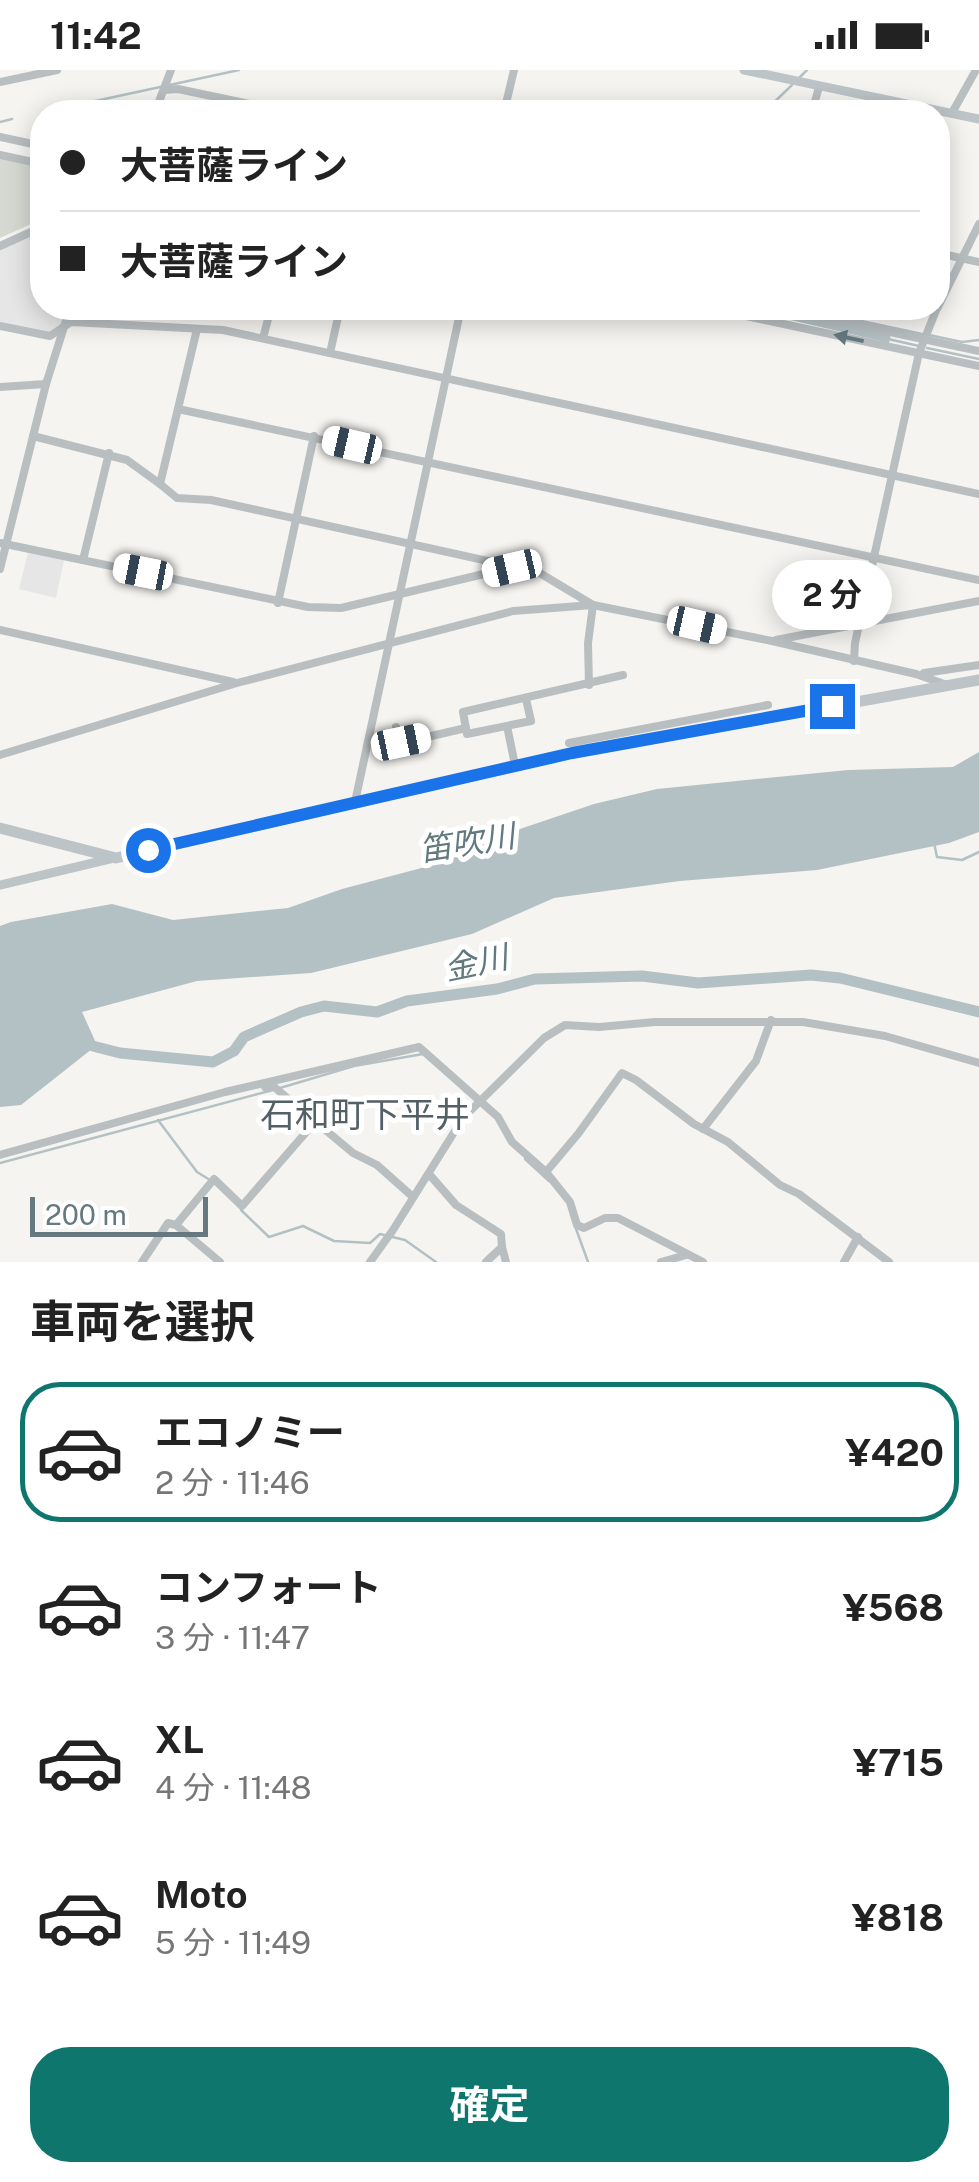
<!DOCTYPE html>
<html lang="ja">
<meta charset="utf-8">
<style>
body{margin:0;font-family:"Public Sans","Noto Sans JP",sans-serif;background:#f2f2f2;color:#222;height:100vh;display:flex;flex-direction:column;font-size:38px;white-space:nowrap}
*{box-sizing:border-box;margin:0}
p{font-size:32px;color:#767676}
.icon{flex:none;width:55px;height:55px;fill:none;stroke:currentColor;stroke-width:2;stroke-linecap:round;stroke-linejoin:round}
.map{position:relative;height:1192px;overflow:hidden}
.sheet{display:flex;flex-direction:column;background:#fff;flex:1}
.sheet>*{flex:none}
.guide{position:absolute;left:30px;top:30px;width:920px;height:220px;border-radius:40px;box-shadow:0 5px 25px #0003;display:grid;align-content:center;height:220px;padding:0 30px;background:#fff}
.scale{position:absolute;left:30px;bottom:25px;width:178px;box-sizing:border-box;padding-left:10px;border:5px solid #667880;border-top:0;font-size:28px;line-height:35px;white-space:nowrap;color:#667880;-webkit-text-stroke:8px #fff;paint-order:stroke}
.end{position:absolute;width:45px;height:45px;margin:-22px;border:12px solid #1a73e8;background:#fff;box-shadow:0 0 0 5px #fff}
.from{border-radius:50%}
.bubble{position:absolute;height:70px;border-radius:35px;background:#fff;box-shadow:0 5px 25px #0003;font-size:32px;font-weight:700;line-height:70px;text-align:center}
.car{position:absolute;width:30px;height:60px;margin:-30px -15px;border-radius:12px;box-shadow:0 0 8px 2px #0007;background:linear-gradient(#fff 24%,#345 0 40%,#fff 0 76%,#345 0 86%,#fff 0)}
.guide b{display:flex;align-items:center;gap:35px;height:95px;font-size:38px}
.guide b+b{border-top:2px solid #e0e0e0}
.guide i{width:25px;height:25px;background:#222}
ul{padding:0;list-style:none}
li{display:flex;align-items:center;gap:30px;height:140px;margin:0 20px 15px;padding:0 10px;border:5px solid transparent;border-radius:40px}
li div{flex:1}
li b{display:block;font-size:38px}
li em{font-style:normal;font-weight:700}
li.active{border-color:#0f766e}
li>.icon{width:90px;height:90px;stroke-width:1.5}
h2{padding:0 30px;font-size:45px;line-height:120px}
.action{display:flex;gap:20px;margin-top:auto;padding:20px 30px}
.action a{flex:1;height:115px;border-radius:40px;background:#0f766e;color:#fff;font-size:40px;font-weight:700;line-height:115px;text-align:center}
.status{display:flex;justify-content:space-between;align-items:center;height:70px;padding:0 50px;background:#fff;direction:ltr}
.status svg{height:28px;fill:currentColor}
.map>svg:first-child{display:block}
.built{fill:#e5e6e5}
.green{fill:#d5d9d1}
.water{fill:#b4c1c4}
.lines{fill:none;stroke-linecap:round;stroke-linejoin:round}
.stream{stroke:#b4c1c4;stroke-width:2.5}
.river{stroke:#b4c1c4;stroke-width:11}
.minor{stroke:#b9bfc1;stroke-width:8}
.major{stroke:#bcc4c7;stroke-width:9}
.highway{stroke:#bcc4c7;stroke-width:11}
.oneway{fill:#667880}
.route{stroke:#1a73e8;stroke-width:12}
.labels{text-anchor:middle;stroke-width:10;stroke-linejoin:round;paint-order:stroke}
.water-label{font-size:32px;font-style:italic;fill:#62797e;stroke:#fff}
.quarter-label{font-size:35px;fill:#536066;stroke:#fff}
</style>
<div class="status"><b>11:42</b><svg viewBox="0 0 49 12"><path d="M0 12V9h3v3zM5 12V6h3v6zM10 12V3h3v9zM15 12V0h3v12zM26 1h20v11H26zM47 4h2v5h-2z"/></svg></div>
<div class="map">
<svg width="979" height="1192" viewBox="0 0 979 1192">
<rect width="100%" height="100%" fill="#f5f4f1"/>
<g class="built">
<polygon points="42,157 42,238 70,238 57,263 0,256 0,176"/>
<polygon points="28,482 64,490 56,528 19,519"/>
</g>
<polygon class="green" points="0,88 42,97 42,149 0,168"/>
<g class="water">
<polygon points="740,238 770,238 891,264 889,273"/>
<polygon points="979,682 979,762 949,773 817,800 680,811 554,828 472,864 311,903 197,911 82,942 97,975 21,1035 0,1037 0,856 11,852 112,834 173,850 288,838 342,819 429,796 490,769 594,734 657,719 848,700 953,697"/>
</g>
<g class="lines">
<g class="stream">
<polyline points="798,9 807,0"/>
<polyline points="49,41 239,0"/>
<polyline points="764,42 792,15"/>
<polyline points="0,52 12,49"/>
<polyline points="801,238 922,264"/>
<polyline points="929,265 962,272 979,270"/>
<polyline points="888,269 919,276"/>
<polyline points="927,278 979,289"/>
<polyline points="934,773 937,787 962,790 979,782"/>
<polyline points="280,1018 354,996 423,984"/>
<polyline points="158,1050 197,1102 210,1110"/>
<polyline points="525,1089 549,1111"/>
<polyline points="0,1093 273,1020"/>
<polyline points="241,1140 269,1167 303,1156 334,1171 370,1173 380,1164 405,1170 436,1192"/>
<polyline points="575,1156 588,1192"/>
</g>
<polyline class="river" points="81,973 120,983 213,992 234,981 244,967 301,942 324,936 377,942 407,931 497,919 535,909 642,906 698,913 811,905 840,908 979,942"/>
<g class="minor">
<polyline points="0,12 57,0"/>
<polyline points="164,20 178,19 288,42"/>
<polyline points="155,42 171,0"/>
<polyline points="504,42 514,0"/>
<polyline points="812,42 819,17"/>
<polyline points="952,43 976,0"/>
<polyline points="0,67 42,76"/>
<polyline points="0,85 42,94"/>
<polyline points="0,176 42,157"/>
<polyline points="938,183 979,192"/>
<polyline points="938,237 979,154"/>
<polyline points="709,238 979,296"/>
<polyline points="778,238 979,281"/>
<polyline points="0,256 50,266 71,252 223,260 979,424"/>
<polyline points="197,259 160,414 177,428 211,430 538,502 593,535"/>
<polyline points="263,268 271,238"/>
<polyline points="330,283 340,238"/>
<polyline points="0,317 46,314"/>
<polyline points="178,339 979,510"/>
<polyline points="33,366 127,390 160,414"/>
<polyline points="0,473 308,537 341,538 509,498"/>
<polyline points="83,490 109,383"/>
<polyline points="0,499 46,314 70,238"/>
<polyline points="278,533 314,366"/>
<polyline points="0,560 233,612"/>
<polyline points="776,570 979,531"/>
<polyline points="854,591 855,573 919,283 937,238"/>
<polyline points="924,603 979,595"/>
<polyline points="589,615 588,573 593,535"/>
<polyline points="526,629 531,651 467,664 463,642 623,605"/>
<polyline points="507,656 515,695"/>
<polyline points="396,657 401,673 466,658"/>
<polyline points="569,673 768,635"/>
<polyline points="0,685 237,613 513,541 593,535 772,571 916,604 947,615"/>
<polyline points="355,732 461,238"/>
<polyline points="265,1017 273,1016 353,1083 377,1095 413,1127"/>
<polyline points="703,1059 756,991 771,950"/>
<polyline points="0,1085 225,1022 419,977 498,1047 512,1072 546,1102 570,1132 577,1155 584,1158 605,1148 618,1148 703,1192"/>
<polyline points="546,1102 578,1064 622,1003 636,1010 694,1054 728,1072 780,1115 799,1124 889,1192"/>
<polyline points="429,1104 456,1135 501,1164 502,1177 486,1192"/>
<polyline points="176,1155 220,1192"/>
<polyline points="502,1177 506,1192"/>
<polyline points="142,1192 168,1153 176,1155 214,1109 242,1136 315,1052"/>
<polyline points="370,1192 393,1160 463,1048 544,968 565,955 599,957 655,952 803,952 885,966 979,993"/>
<polyline points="661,1192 686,1185"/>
<polyline points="844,1192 858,1167"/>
</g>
<g class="major">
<polyline points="744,0 979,49"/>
<polyline points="0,815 114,788"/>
</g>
<polyline class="highway" points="0,758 116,788 572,683 979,610"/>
</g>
<defs><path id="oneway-solid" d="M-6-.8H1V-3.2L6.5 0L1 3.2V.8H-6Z" transform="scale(2.5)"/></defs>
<use class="oneway" href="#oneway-solid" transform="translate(849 268) rotate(-168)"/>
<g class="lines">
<polyline class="route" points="148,780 572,683 832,636"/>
</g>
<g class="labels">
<g class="water-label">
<text transform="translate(467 773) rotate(-9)" y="11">笛吹川</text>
<text transform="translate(476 893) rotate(-12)" y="11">金川</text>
</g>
<g class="quarter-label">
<text x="365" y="1057">石和町下平井</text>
</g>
</g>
</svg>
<div class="scale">200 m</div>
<i class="end from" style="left:148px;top:780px"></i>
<i class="end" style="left:832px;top:636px"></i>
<div class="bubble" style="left:772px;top:490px;width:120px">2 分</div>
<i class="car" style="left:352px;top:375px;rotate:283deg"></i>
<i class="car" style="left:512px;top:498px;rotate:257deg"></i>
<i class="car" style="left:143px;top:502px;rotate:281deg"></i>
<i class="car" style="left:697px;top:555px;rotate:103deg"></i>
<i class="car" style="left:401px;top:672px;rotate:78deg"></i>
<div class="guide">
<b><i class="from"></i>大菩薩ライン</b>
<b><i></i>大菩薩ライン</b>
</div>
</div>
<section class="sheet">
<h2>車両を選択</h2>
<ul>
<li class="active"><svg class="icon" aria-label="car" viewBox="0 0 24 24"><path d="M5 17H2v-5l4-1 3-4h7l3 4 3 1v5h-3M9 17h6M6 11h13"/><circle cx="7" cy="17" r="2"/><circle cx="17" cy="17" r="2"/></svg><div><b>エコノミー</b><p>2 分 · 11:46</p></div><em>¥420</em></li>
<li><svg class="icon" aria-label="car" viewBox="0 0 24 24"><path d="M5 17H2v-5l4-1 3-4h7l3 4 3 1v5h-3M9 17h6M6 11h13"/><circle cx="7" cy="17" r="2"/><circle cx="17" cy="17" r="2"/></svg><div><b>コンフォート</b><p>3 分 · 11:47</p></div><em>¥568</em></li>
<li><svg class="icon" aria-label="car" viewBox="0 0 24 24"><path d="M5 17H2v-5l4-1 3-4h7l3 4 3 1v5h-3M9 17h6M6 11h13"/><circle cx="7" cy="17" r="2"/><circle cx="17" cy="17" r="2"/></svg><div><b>XL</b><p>4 分 · 11:48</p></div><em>¥715</em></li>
<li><svg class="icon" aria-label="car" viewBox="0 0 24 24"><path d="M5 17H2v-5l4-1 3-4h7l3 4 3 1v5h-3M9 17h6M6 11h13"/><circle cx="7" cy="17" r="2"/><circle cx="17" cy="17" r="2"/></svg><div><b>Moto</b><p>5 分 · 11:49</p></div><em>¥818</em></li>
</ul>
<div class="action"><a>確定</a></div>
</section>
